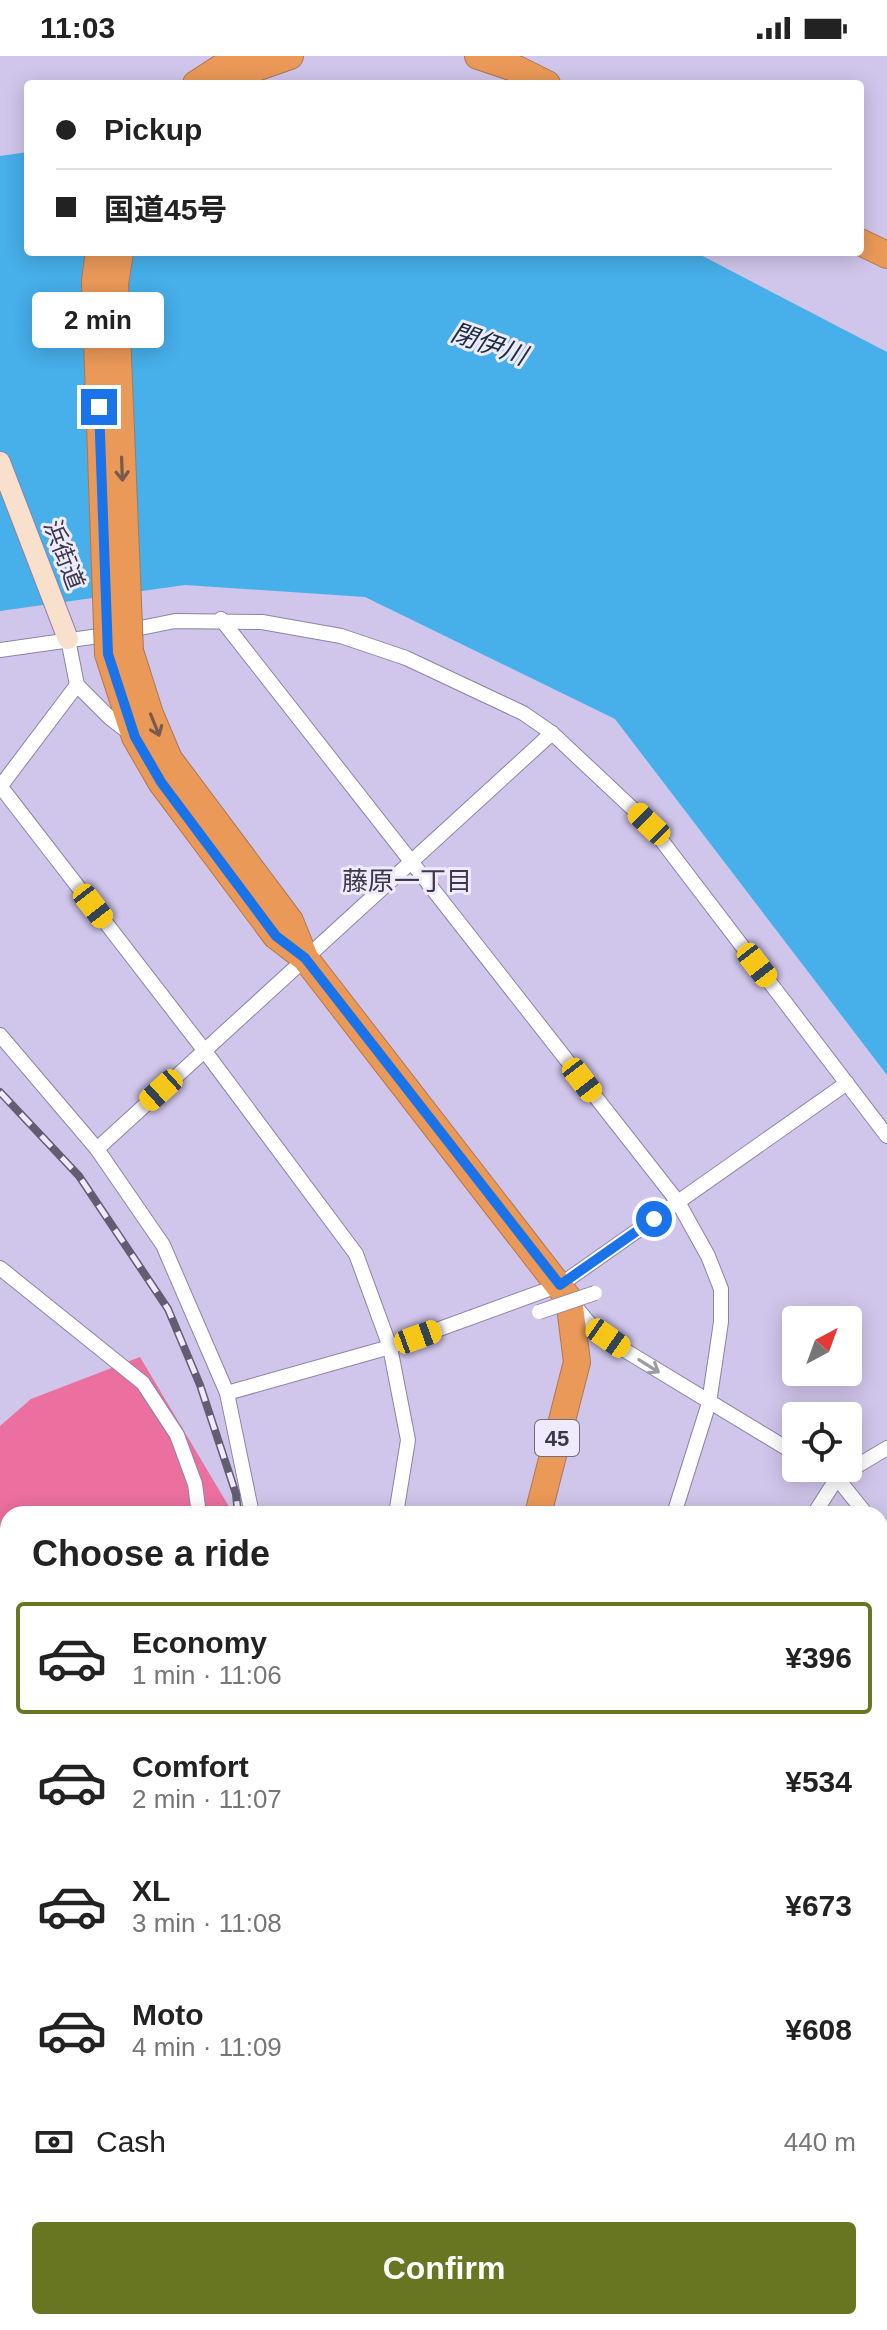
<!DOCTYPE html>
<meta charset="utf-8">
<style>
body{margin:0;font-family:Arial,"Noto Sans JP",sans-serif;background:#f6f6f6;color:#222;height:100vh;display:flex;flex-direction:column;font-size:30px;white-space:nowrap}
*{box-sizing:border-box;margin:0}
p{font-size:26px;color:#767676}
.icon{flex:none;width:44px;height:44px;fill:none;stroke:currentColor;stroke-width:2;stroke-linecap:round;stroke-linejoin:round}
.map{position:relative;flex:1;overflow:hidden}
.sheet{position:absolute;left:0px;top:1450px;width:888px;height:824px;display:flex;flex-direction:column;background:#fff;border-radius:24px 24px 0 0;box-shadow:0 4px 20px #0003}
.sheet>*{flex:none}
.top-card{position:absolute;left:24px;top:24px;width:840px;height:176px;border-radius:8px;box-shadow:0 4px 20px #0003;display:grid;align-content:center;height:176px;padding:0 32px;background:#fff}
.needle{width:52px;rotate:41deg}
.tools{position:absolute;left:782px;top:1250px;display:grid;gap:16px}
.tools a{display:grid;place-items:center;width:80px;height:80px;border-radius:8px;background:#fff;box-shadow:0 4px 20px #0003;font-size:40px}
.end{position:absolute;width:36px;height:36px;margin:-18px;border:10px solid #1a73e8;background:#fff;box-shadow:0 0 0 4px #fff}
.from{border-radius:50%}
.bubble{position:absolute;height:56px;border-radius:8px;background:#fff;box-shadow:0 4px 20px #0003;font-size:26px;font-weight:600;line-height:56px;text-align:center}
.car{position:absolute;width:24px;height:48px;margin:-24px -12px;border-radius:10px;box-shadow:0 0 6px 2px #0007;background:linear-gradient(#f5c518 24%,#345 0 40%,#f5c518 0 76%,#345 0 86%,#f5c518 0)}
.top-card b{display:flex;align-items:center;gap:28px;height:76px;font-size:30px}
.top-card b+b{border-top:2px solid #e0e0e0}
.top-card i{width:20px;height:20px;background:#222}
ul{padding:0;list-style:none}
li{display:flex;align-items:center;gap:24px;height:112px;margin:0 16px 12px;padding:0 16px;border:4px solid transparent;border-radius:8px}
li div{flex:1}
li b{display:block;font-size:30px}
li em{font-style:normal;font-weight:600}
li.current{border-color:#687521}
li>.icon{width:72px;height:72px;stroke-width:1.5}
h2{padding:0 32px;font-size:36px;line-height:96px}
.pay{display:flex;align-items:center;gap:20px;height:88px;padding:0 32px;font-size:30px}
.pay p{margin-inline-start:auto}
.action{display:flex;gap:16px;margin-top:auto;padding:16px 32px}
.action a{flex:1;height:92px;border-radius:8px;background:#687521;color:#fff;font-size:32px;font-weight:600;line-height:92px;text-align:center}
.status{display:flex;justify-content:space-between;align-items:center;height:56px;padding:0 40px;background:#fff;direction:ltr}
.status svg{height:22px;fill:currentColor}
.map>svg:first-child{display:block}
.forest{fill:#ec709f}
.water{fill:#47afea}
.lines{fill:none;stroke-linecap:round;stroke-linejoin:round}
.street-casing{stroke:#8d83a6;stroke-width:16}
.secondary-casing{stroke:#8d83a6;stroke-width:22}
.highway-casing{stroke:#ae7752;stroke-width:28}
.street{stroke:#fff;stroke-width:14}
.secondary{stroke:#f9e0cd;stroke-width:20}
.highway{stroke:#eb9958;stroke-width:26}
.rail-casing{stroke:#635d72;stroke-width:8}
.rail{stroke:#efeafd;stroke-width:5;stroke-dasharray:15;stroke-linecap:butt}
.street-bridge-casing{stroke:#8d83a6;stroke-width:16;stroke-linecap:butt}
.highway-bridge-casing{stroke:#ae7752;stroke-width:28;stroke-linecap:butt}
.street-bridge{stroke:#fff;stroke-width:14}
.highway-bridge{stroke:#eb9958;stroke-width:26}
.oneway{stroke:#795a4d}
.oneway2{stroke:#9e9ca3}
.route{stroke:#1a73e8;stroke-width:10}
.labels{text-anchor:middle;stroke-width:6;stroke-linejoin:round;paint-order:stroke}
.shield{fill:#efeafd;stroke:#726d7e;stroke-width:2}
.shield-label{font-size:22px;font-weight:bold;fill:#3c3847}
.street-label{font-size:24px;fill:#3c3847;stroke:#efeafd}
.water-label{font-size:26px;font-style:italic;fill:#1a303e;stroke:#efeafd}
.neighbourhood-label{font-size:26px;fill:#3c3847;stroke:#efeafd}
</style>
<div class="status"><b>11:03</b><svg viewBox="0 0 49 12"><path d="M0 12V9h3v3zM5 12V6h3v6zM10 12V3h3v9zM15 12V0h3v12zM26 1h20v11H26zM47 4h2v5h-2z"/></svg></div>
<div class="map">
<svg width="887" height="2274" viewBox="0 0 887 2274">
<rect width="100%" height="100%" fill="#d0c6eb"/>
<g class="forest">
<polygon points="140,1301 231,1454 226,1458 8,1458 8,1938 0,1955 0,1370 31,1343"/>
<polygon points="0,2087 8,2087 8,2266 278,2266 279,2274 0,2274"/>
</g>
<polygon class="water" points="28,96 28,196 695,196 887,296 887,1019 615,663 365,541 185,529 0,555 0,100"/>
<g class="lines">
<g class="street-casing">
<g id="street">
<polyline points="221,563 678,1146 708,1200 721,1233 721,1266 709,1347 674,1458"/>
<polyline points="68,583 77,629 110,662 132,679"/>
<polyline points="0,594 106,579 175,565 262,566 341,580 406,602 523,657 552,677 649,768 887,1080"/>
<polyline points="0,731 77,629"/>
<polyline points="1,731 204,994 356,1198 390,1291 408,1384 396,1458"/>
<polyline points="0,979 97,1093 163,1189 227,1337 390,1291 560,1229 847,1027"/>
<polyline points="97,1093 552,677"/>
<polyline points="0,1212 143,1327 177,1379 195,1428 199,1458"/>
<polyline points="574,1249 594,1273 621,1292 796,1398"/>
<polyline points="227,1337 252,1458"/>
<polyline points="820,1412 837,1422 866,1458"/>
<polyline points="814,1458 837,1422 887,1392"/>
<polyline points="880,1475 887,1483"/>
<polyline points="880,1676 887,1680"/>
<polyline points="880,1720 887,1713"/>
<polyline points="880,1955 887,1954"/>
<polyline points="0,2096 8,2098"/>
</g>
</g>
<g class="secondary-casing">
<g id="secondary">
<polyline points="0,406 68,583"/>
<polyline points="880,2173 887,2177"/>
</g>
</g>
<g class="highway-casing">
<g id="highway">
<polyline points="478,0 517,13 547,28"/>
<polyline points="196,28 239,0"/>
<polyline points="231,28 253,13 290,0"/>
<polyline points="860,186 887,199"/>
<polyline points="130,595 150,658 169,703 290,865 305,902 569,1243 577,1306 538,1458"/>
<polyline points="108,598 135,681 161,726 276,880 302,900"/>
<polyline points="139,2274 144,2266"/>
<polyline points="178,2274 188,2266"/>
<polyline points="359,2274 362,2266"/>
</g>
</g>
<use href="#street" class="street"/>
<use href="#secondary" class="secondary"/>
<use href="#highway" class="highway"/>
<g class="rail-casing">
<polyline id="rail" points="0,1036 79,1120 168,1253 200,1329 236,1438 238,1458"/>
</g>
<use href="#rail" class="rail"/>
<g class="street-bridge-casing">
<polyline id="street-bridge" points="539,1256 595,1237"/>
</g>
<g class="highway-bridge-casing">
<g id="highway-bridge">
<polyline points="99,196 95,225 108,598"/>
<polyline points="120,196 115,228 130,595"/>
</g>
</g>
<use href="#street-bridge" class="street-bridge"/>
<use href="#highway-bridge" class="highway-bridge"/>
</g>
<defs><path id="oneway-shaft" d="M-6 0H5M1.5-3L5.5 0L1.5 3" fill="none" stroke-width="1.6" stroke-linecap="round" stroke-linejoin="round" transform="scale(2)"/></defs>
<g class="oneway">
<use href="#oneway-shaft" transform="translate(122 413) rotate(88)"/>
<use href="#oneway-shaft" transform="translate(155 669) rotate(68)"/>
</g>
<use class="oneway2" href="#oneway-shaft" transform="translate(649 1310) rotate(32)"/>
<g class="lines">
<polyline class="route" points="99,351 108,598 135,681 161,726 276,880 305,902 560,1229 654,1163"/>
</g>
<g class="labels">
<rect class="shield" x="535" y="1364" width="44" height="36" rx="6"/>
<g class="shield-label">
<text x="557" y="1390">45</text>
</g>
<g class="street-label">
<text transform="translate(64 499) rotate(69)" y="8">浜街道</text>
</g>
<g class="water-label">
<text transform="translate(489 288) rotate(19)" y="9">閉伊川</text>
</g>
<g class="neighbourhood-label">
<text x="407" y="834">藤原一丁目</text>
</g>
</g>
</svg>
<div class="tools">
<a><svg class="needle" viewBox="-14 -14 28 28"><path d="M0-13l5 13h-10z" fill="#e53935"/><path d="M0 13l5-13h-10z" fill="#767676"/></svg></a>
<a><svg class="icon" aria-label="locate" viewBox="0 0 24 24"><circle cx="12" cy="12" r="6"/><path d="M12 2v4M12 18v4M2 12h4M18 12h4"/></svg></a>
</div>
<i class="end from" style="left:654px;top:1163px"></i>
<i class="end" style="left:99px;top:351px"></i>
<div class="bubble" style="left:32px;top:236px;width:132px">2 min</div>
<i class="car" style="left:649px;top:768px;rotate:314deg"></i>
<i class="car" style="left:93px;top:850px;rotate:142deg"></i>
<i class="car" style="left:757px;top:909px;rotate:142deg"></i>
<i class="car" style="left:582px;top:1024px;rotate:142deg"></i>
<i class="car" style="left:161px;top:1034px;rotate:228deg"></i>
<i class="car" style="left:418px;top:1281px;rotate:70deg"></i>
<i class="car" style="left:608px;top:1282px;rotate:125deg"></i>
<div class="top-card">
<b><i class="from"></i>Pickup</b>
<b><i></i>国道45号</b>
</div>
<section class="sheet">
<h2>Choose a ride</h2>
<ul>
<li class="current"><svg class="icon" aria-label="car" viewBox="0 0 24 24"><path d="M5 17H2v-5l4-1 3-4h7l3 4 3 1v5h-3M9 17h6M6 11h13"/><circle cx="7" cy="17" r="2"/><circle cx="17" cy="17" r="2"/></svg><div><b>Economy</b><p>1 min · 11:06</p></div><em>¥396</em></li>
<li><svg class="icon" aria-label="car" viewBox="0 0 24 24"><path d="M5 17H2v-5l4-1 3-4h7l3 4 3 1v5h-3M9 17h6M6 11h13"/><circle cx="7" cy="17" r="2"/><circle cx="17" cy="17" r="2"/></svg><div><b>Comfort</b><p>2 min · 11:07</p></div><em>¥534</em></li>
<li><svg class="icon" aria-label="car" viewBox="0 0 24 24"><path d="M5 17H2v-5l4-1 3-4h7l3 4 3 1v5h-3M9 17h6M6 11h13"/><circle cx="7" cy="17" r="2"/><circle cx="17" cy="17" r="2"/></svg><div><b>XL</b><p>3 min · 11:08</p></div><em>¥673</em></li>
<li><svg class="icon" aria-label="car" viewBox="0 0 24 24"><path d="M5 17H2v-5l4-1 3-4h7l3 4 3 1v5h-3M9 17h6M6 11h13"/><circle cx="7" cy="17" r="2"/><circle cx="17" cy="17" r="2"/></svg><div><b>Moto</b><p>4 min · 11:09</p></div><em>¥608</em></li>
</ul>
<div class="pay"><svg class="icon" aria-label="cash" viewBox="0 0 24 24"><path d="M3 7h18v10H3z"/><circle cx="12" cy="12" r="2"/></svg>Cash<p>440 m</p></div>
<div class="action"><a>Confirm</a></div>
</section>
</div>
